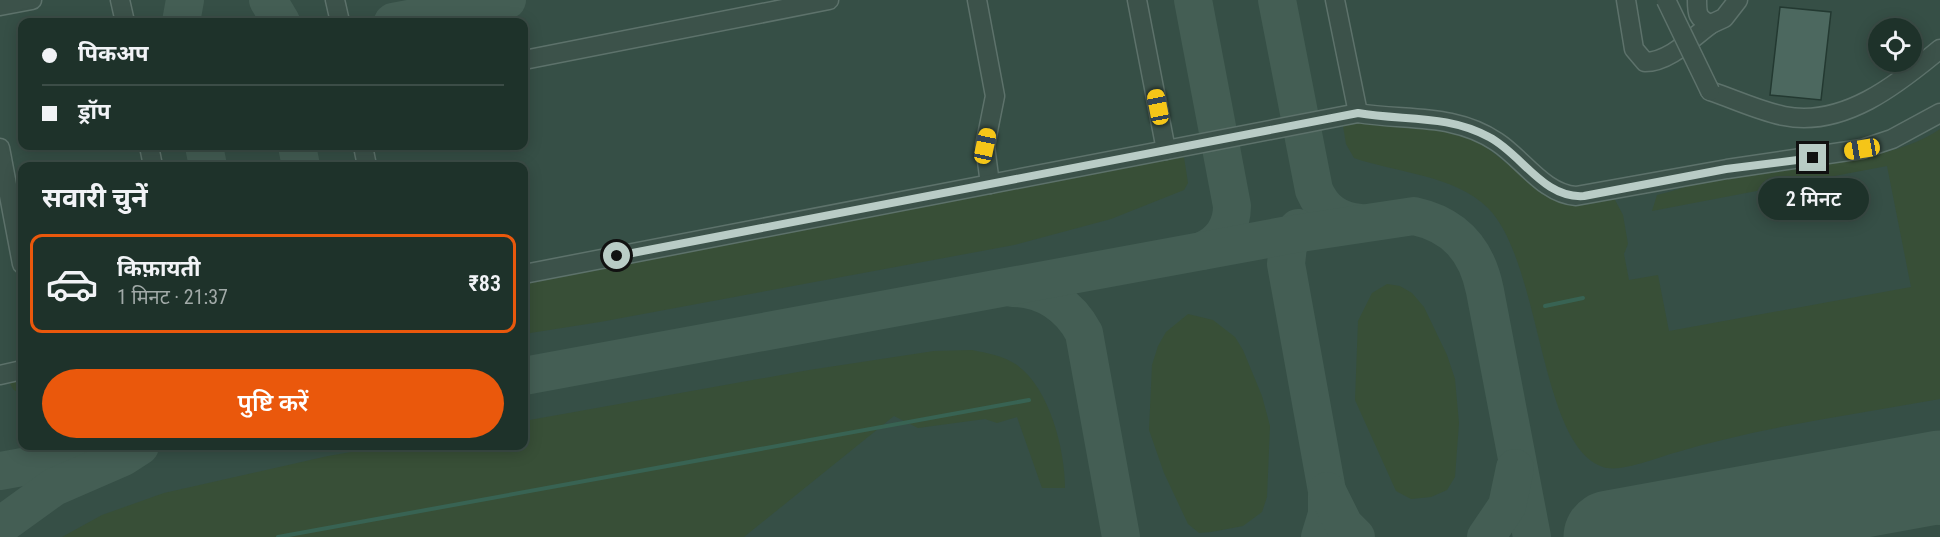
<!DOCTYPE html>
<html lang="hi">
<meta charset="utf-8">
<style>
body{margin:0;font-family:"Roboto Condensed","Noto Sans Devanagari",sans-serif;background:#263a32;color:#f1f3f6;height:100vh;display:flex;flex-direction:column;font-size:22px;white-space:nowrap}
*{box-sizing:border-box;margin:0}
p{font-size:20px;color:#a1aaa8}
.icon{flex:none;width:33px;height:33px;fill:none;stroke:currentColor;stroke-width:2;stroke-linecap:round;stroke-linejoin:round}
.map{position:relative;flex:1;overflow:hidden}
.details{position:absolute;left:18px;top:162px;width:510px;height:288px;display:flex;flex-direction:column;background:#1e322a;border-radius:12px;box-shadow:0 3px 15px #0003,0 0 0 2px #3c4d47}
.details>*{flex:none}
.hud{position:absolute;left:18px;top:18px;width:510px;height:132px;border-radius:12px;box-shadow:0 3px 15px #0003,0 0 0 2px #3c4d47;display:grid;align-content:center;height:132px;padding:0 24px;background:#1e322a}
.fabs{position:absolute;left:1868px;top:18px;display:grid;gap:12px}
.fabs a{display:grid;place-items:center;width:54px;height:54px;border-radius:50%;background:#1e322a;box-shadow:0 3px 15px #0003,0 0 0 2px #3c4d47;font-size:30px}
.end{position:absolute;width:27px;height:27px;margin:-14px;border:8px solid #b9ccc6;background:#111;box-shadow:0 0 0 3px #111}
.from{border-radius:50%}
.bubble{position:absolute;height:42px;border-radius:21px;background:#1e322a;box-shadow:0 3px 15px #0003,0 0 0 2px #3c4d47;font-size:20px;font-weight:600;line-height:42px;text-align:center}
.car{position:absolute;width:18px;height:36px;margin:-18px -9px;border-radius:8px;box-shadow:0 0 4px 2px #0007;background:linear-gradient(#f5c518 24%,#345 0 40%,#f5c518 0 76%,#345 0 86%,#f5c518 0)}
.hud b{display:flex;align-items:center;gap:21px;height:57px;font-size:22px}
.hud b+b{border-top:2px solid #3c4d47}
.hud i{width:15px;height:15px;background:#f1f3f6}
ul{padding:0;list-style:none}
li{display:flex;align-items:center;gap:18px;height:99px;margin:0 12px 9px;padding:0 12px;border:3px solid transparent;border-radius:12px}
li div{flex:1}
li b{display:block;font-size:22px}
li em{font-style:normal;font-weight:600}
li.selected{border-color:#ea580c}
li>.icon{width:54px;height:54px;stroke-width:1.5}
h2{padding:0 24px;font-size:27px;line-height:72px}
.primary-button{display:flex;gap:12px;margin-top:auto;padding:12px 24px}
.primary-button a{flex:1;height:69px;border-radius:36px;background:#ea580c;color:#fff;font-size:24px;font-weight:600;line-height:69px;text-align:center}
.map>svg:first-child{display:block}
.airport{fill:#364f46;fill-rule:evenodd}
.green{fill:#384f37}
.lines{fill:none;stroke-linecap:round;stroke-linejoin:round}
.stream{stroke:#386353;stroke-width:4}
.taxiway{stroke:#445e54;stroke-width:38}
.runway{stroke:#445e54;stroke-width:93}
.building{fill:#4c685f;stroke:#233931;stroke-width:1.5}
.minor-casing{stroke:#5d726b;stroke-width:21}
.minor{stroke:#3c524a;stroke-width:18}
.minor-bridge-casing{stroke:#5d726b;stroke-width:21;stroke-linecap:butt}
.minor-bridge{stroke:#3c524a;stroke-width:18}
.route{stroke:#b9ccc6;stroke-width:8}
</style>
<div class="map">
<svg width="1940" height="537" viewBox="0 0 1940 537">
<rect width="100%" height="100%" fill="#284238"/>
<path class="airport" d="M 0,0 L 1940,0 L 1940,537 L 0,537 ZM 22,22 L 524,22 L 524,146 L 22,146 ZM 1878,28 L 1911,28 L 1911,62 L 1878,62 ZM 22,166 L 524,166 L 524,446 L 22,446 Z"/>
<g class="green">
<path d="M 1342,120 C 1383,123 1426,121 1465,136 C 1502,150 1542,204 1573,205 C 1586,206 1601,201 1614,198 L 1623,215 L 1628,244 L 1624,254 L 1629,280 L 1658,275 L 1669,331 L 1911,287 L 1887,166 L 1652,211 L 1657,195 C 1675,191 1692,184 1709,180 C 1776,164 1886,167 1940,129 L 1940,399 C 1851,415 1760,427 1674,453 C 1656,458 1620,473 1603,467 C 1539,446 1542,263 1488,208 C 1455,175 1397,173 1354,158 L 1346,144 Z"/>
<polygon points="1183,151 1188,183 1184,190 1111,219 1014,245 600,322 524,334 524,279"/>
<polygon points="1387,284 1400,286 1412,293 1424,307 1447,355 1455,379 1459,423 1455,477 1447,490 1431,497 1411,499 1396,491 1355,400 1358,321 1372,293"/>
<polygon points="1188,314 1213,320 1235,337 1243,350 1262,396 1270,426 1267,497 1262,512 1243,526 1211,532 1199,533 1188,524 1164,473 1149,430 1152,365 1158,346 1166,332"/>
<path d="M 972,350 C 987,353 1004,356 1017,365 C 1050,389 1065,450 1065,488 L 1042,488 L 1017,417 L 997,423 L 985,419 L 918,428 L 894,416 L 744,537 L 62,537 L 102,515 L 164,493 L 328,456 L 386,446 L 524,446 L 524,421 L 809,370 L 934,351 Z"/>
<polygon points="22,376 22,396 13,389 7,379"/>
</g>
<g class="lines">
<g class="stream">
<polyline points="1545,306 1583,298"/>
<polyline points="278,537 1029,400"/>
</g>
<g class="taxiway">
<polyline points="268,0 281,22"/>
<path d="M 1193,0 L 1232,206 C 1232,227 1221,243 1202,251"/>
<path d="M 1277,0 L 1314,190 C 1323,211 1338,221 1360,223"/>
<polyline points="181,22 185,0"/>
<polyline points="393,22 507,0"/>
<polyline points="204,146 208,166"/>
<polyline points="297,146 301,166"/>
<polyline points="1298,228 1288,246 1286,264 1327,491 1327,514 1320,537"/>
<path d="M 1012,288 C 1044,288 1070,306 1084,333 L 1121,537"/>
<path d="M 524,376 L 1294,234 L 1414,216 C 1455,225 1477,250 1485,291 L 1532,537"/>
<polyline points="0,471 94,454"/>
<path d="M 1871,490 C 1896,490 1917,494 1940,506"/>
<polyline points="1327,491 1344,525 1356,537"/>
<polyline points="0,526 54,487 123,457 140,446"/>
<polyline points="1486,537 1507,506 1515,468"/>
</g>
<polyline class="runway" points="1610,537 1940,477"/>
</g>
<polygon class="building" points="1780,7 1831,12 1821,100 1770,95"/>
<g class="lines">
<g class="minor-casing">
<g id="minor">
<polyline points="120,0 125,22"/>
<polyline points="335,0 340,22"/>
<polyline points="977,0 995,96 985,146 990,184"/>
<polyline points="1137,0 1166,150"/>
<polyline points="1335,0 1358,113"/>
<path d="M 1626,0 L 1634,49 L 1645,62 C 1669,62 1692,38 1711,24"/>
<path d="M 1697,0 C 1697,13 1697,19 1711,24 L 1724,18 L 1738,0"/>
<polyline points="0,6 32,0"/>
<polyline points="524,60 829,0"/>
<path d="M 1710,91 C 1734,99 1759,111 1784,116 C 1843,128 1898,84 1940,49"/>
<polyline points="149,146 153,166"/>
<polyline points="363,146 367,166"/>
<polyline points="0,148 22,264"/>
<path d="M 524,274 L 1358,113 C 1407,121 1454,113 1497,142 C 1523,159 1544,194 1576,196 L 1727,169 L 1862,149 L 1892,139 L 1940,113"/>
<polyline points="0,375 22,370"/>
</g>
</g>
<use href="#minor" class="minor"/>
<g class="minor-bridge-casing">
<polyline id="minor-bridge" points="1666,0 1710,91"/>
</g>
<use href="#minor-bridge" class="minor-bridge"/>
</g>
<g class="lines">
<path class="route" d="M 617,256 L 1358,113 C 1403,121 1447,114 1489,137 C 1522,154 1543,199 1584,196 L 1726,169 L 1813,158"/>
</g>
</svg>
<div class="fabs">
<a><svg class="icon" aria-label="locate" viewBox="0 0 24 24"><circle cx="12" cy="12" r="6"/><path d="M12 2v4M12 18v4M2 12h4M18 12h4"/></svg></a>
</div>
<i class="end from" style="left:617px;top:256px"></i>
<i class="end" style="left:1813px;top:158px"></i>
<div class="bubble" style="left:1758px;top:178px;width:111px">2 मिनट</div>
<i class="car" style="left:1158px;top:107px;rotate:349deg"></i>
<i class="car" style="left:985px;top:146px;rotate:12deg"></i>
<i class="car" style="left:1862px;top:149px;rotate:260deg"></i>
<div class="hud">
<b><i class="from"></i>पिकअप</b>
<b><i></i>ड्रॉप</b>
</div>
<section class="details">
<h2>सवारी चुनें</h2>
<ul>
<li class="selected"><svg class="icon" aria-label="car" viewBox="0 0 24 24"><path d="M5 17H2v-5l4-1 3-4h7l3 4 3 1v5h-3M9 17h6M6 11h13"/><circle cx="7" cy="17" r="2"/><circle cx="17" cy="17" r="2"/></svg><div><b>किफ़ायती</b><p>1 मिनट · 21:37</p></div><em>₹83</em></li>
</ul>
<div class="primary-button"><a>पुष्टि करें</a></div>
</section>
</div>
